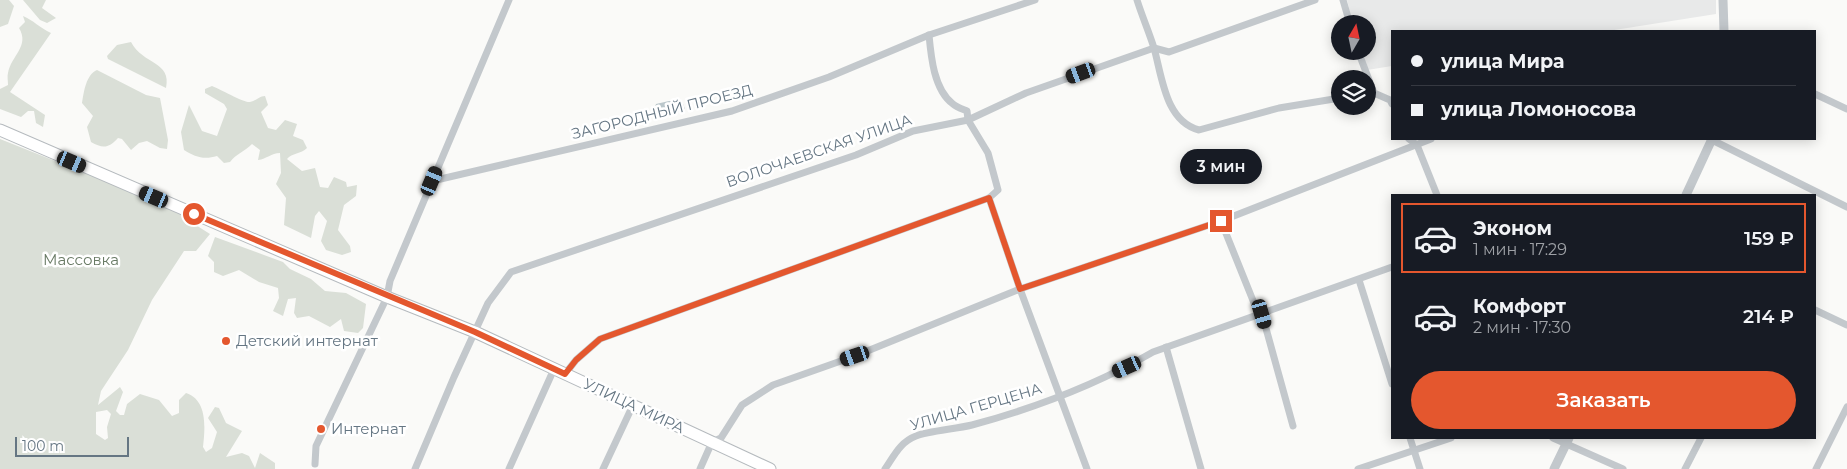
<!DOCTYPE html>
<html lang="ru">
<meta charset="utf-8">
<style>
body{margin:0;font-family:Montserrat,sans-serif;background:#20242c;color:#f1f3f6;height:100vh;display:flex;flex-direction:column;font-size:19px;white-space:nowrap}
*{box-sizing:border-box;margin:0}
p{font-size:16px;color:#9ea1a6}
.icon{flex:none;width:28px;height:28px;fill:none;stroke:currentColor;stroke-width:2;stroke-linecap:round;stroke-linejoin:round}
.map{position:relative;flex:1;overflow:hidden}
.side{position:absolute;left:1391px;top:194px;width:425px;height:245px;display:flex;flex-direction:column;background:#171b24;border-radius:0px;box-shadow:0 2px 12px #0003}
.side>*{flex:none}
.hud{position:absolute;left:1391px;top:30px;width:425px;height:110px;border-radius:0px;box-shadow:0 2px 12px #0003;display:grid;align-content:center;height:110px;padding:0 20px;background:#171b24}
.needle{width:32px;rotate:9deg}
.tools{position:absolute;left:1331px;top:15px;display:grid;gap:10px}
.tools a{display:grid;place-items:center;width:45px;height:45px;border-radius:50%;background:#171b24;box-shadow:0 2px 12px #0003;font-size:25px}
.scale{position:absolute;left:15px;bottom:12px;width:114px;box-sizing:border-box;padding-left:5px;border:2px solid #657683;border-top:0;font-size:14px;line-height:18px;white-space:nowrap;color:#657683;-webkit-text-stroke:4px #fff;paint-order:stroke}
.end{position:absolute;width:22px;height:22px;margin:-11px;border:6px solid #e4572e;background:#fff;box-shadow:0 0 0 2px #fff}
.from{border-radius:50%}
.bubble{position:absolute;height:35px;border-radius:18px;background:#171b24;box-shadow:0 2px 12px #0003;font-size:16px;font-weight:600;line-height:35px;text-align:center}
.car{position:absolute;width:15px;height:30px;margin:-15px -8px;border-radius:6px;box-shadow:0 0 4px 1px #0007;background:linear-gradient(#222 24%,#8ab4d8 0 40%,#222 0 76%,#8ab4d8 0 86%,#222 0)}
.hud b{display:flex;align-items:center;gap:18px;height:48px;font-size:19px}
.hud b+b{border-top:1px solid #363941}
.hud i{width:12px;height:12px;background:#f1f3f6}
ul{padding:9px 0 0;list-style:none}
li{display:flex;align-items:center;gap:15px;height:70px;margin:0 10px 8px;padding:0 10px;border:2px solid transparent;border-radius:0px}
li div{flex:1}
li b{display:block;font-size:19px}
li em{font-style:normal;font-weight:600}
li.selected{border-color:#e4572e}
li>.icon{width:45px;height:45px;stroke-width:1.5}
.cta{display:flex;gap:10px;margin-top:auto;padding:10px 20px}
.cta a{flex:1;height:58px;border-radius:30px;background:#e4572e;color:#fff;font-size:20px;font-weight:600;line-height:58px;text-align:center}
.map>svg:first-child{display:block}
.built{fill:#e8e9e9}
.green{fill:#dadfd7;fill-rule:evenodd}
.water{fill:#bbc7cb}
.lines{fill:none;stroke-linecap:round;stroke-linejoin:round}
.primary-casing{stroke:#b5babe;stroke-width:13}
.minor{stroke:#c3c8cc;stroke-width:7}
.tertiary{stroke:#c3c8cc;stroke-width:9}
.primary{stroke:#fff;stroke-width:11}
.route{stroke:#e4572e;stroke-width:6}
.poi-dot{fill:#e4572e;stroke:#fff;stroke-width:2}
.labels{text-anchor:middle;stroke-width:5;stroke-linejoin:round;paint-order:stroke}
.street-label{font-size:15px;fill:#657683;stroke:#fff}
.park-label{font-size:15px;fill:#687a64;stroke:#fff}
.poi-label{font-size:15px;fill:#657683;stroke:#fff;text-anchor:start}
</style>
<div class="map">
<svg width="1847" height="469" viewBox="0 0 1847 469">
<rect width="100%" height="100%" fill="#fafaf8"/>
<polygon class="built" points="1347,0 1716,0 1716,14 1608,31 1392,31 1392,66 1367,70 1361,51 1368,51 1368,24 1353,24"/>
<g class="green">
<polygon points="0,0 9,0 14,6 8,24 0,27"/>
<polygon points="23,0 46,0 42,8 56,18 47,23 40,20"/>
<path d="M 23,16 C 33,20 40,28 51,33 L 10,92 L 45,115 L 43,127 L 36,123 L 34,111 L 28,111 L 21,117 L 0,109 L 0,89 L 8,85 C 8,81 7,76 8,73 C 11,56 30,46 19,28 L 25,22 Z"/>
<path d="M 131,42 C 143,65 172,61 166,88 L 108,59 L 107,56 L 117,45 Z"/>
<path d="M 97,70 L 146,95 L 160,98 L 168,140 L 167,149 L 160,148 L 147,141 L 139,143 L 131,150 L 122,139 L 118,138 C 109,148 103,149 91,142 L 87,127 L 93,116 L 82,103 C 84,91 86,75 97,70 Z"/>
<path d="M 212,86 C 220,89 244,103 250,102 C 256,101 259,96 265,96 L 268,105 L 261,112 L 268,128 L 276,130 L 285,120 L 297,124 L 293,136 L 303,140 L 307,148 C 301,154 292,153 287,159 L 302,171 L 315,168 L 320,187 L 328,188 L 334,177 L 346,182 L 347,187 L 357,185 L 356,196 L 344,205 L 338,230 L 350,246 L 351,252 L 342,255 L 326,250 L 321,241 L 327,221 L 319,211 L 315,216 L 311,238 L 284,225 L 286,198 L 276,184 L 281,173 L 280,153 C 271,153 267,159 258,160 L 260,150 L 252,144 C 245,151 236,154 230,162 L 224,163 L 217,156 C 204,160 195,157 184,150 L 181,132 L 189,105 L 202,131 L 217,136 L 227,109 L 224,104 L 205,93 L 205,89 Z"/>
<path d="M 0,139 L 193,216 L 191,222 L 210,234 L 196,251 L 184,251 L 152,300 L 128,350 L 101,391 L 98,405 L 120,387 L 123,392 L 116,411 L 120,415 L 124,415 L 127,404 L 140,394 L 159,400 L 172,416 L 179,413 L 179,400 L 186,393 C 208,400 205,429 203,447 L 206,452 L 212,448 L 217,432 L 208,418 L 215,407 L 219,408 L 226,423 L 242,431 L 226,457 L 242,453 L 249,456 L 255,468 L 260,453 L 275,463 L 275,469 L 0,469 ZM 107,410 L 111,414 L 107,427 L 108,438 L 105,440 L 96,434 L 96,412 Z"/>
<polygon points="215,237 283,262 290,269 311,279 325,291 346,293 366,304 363,328 358,333 344,331 341,319 330,327 309,316 297,318 294,313 296,298 288,299 283,316 273,311 279,298 278,288 259,282 239,270 223,276 214,272 214,262 208,256"/>
</g>
<path class="water" d="M 669,101 L 682,101 L 685,109 C 675,115 665,114 654,109 L 656,104 Z"/>
<g class="lines">
<g class="primary-casing">
<polyline id="primary" points="0,130 387,297 475,332 770,469"/>
</g>
<g class="minor">
<path d="M 1137,0 C 1142,16 1149,32 1154,48 C 1162,76 1165,121 1199,130 L 1279,108 L 1340,98"/>
<polyline points="1343,0 1350,24"/>
<path d="M 929,35 C 931,57 934,90 953,104 C 956,107 962,109 967,111 L 968,120 L 988,153 L 998,190 L 989,198 L 1020,289 L 1087,469"/>
<polyline points="1358,51 1374,93 1390,100 1392,104"/>
<polyline points="1815,94 1847,109"/>
<polyline points="1409,139 1417,145 1437,195"/>
<polyline points="1710,139 1847,207"/>
<polyline points="432,181 732,111 829,77 929,35 1035,0"/>
<polyline points="1221,221 1256,308 1262,314 1293,426"/>
<polyline points="1359,280 1392,384"/>
<polyline points="1815,310 1847,325"/>
<polyline points="1166,347 1201,469"/>
<polyline points="565,374 576,360 600,339 989,198"/>
<polyline points="1410,438 1420,469"/>
<polyline points="1553,438 1623,469"/>
<polyline points="315,464 316,446 387,297 390,281 509,0"/>
<polyline points="415,469 454,377 488,303 511,272 856,155 913,131 968,120 1026,93 1154,48 1169,52 1315,0"/>
<polyline points="509,469 554,369"/>
<polyline points="603,469 633,405"/>
<polyline points="700,469 712,442 721,438 742,405 773,385 855,356 1020,289 1221,221 1431,139"/>
<path d="M 885,469 C 894,456 900,442 916,436 C 928,431 956,429 972,425 C 1035,408 1096,385 1153,352 L 1392,267"/>
<polyline points="1358,469 1451,438"/>
<polyline points="1685,469 1701,438"/>
<polyline points="1816,469 1847,407"/>
</g>
<g class="tertiary">
<polyline points="1723,0 1724,31"/>
<polyline points="1686,195 1712,139"/>
<polyline points="1554,469 1569,438"/>
</g>
<use href="#primary" class="primary"/>
</g>
<g class="lines">
<polyline class="route" points="194,214 475,332 565,374 576,360 600,339 989,198 1020,289 1221,221"/>
</g>
<g class="poi-dot">
<circle cx="226" cy="341" r="5"/>
<circle cx="321" cy="429" r="5"/>
</g>
<g class="labels">
<g class="street-label">
<text transform="translate(662 112) rotate(-14)" y="5">ЗАГОРОДНЫЙ ПРОЕЗД</text>
<text transform="translate(819 151) rotate(-19)" y="5">ВОЛОЧАЕВСКАЯ УЛИЦА</text>
<text transform="translate(634 406) rotate(25)" y="5">УЛИЦА МИРА</text>
<text transform="translate(976 407) rotate(-16)" y="5">УЛИЦА ГЕРЦЕНА</text>
</g>
<g class="park-label">
<text x="81" y="265">Массовка</text>
</g>
<g class="poi-label">
<text x="236" y="346">Детский интернат</text>
<text x="331" y="434">Интернат</text>
</g>
</g>
</svg>
<div class="tools">
<a><svg class="needle" viewBox="-14 -14 28 28"><path d="M0-13l5 13h-10z" fill="#e53935"/><path d="M0 13l5-13h-10z" fill="#9ea1a6"/></svg></a>
<a><svg class="icon" aria-label="layers" viewBox="0 0 24 24"><path d="M12 4l9 5-9 5-9-5zM3 14l9 5 9-5"/></svg></a>
</div>
<div class="scale">100 m</div>
<i class="end from" style="left:194px;top:214px"></i>
<i class="end" style="left:1221px;top:221px"></i>
<div class="bubble" style="left:1180px;top:149px;width:82px">3 мин</div>
<i class="car" style="left:1081px;top:73px;rotate:250deg"></i>
<i class="car" style="left:72px;top:162px;rotate:113deg"></i>
<i class="car" style="left:432px;top:181px;rotate:23deg"></i>
<i class="car" style="left:154px;top:197px;rotate:293deg"></i>
<i class="car" style="left:1262px;top:314px;rotate:164deg"></i>
<i class="car" style="left:855px;top:356px;rotate:251deg"></i>
<i class="car" style="left:1127px;top:367px;rotate:246deg"></i>
<div class="hud">
<b><i class="from"></i>улица Мира</b>
<b><i></i>улица Ломоносова</b>
</div>
<section class="side">
<ul>
<li class="selected"><svg class="icon" aria-label="car" viewBox="0 0 24 24"><path d="M5 17H2v-5l4-1 3-4h7l3 4 3 1v5h-3M9 17h6M6 11h13"/><circle cx="7" cy="17" r="2"/><circle cx="17" cy="17" r="2"/></svg><div><b>Эконом</b><p>1 мин · 17:29</p></div><em>159 ₽</em></li>
<li><svg class="icon" aria-label="car" viewBox="0 0 24 24"><path d="M5 17H2v-5l4-1 3-4h7l3 4 3 1v5h-3M9 17h6M6 11h13"/><circle cx="7" cy="17" r="2"/><circle cx="17" cy="17" r="2"/></svg><div><b>Комфорт</b><p>2 мин · 17:30</p></div><em>214 ₽</em></li>
</ul>
<div class="cta"><a>Заказать</a></div>
</section>
</div>
